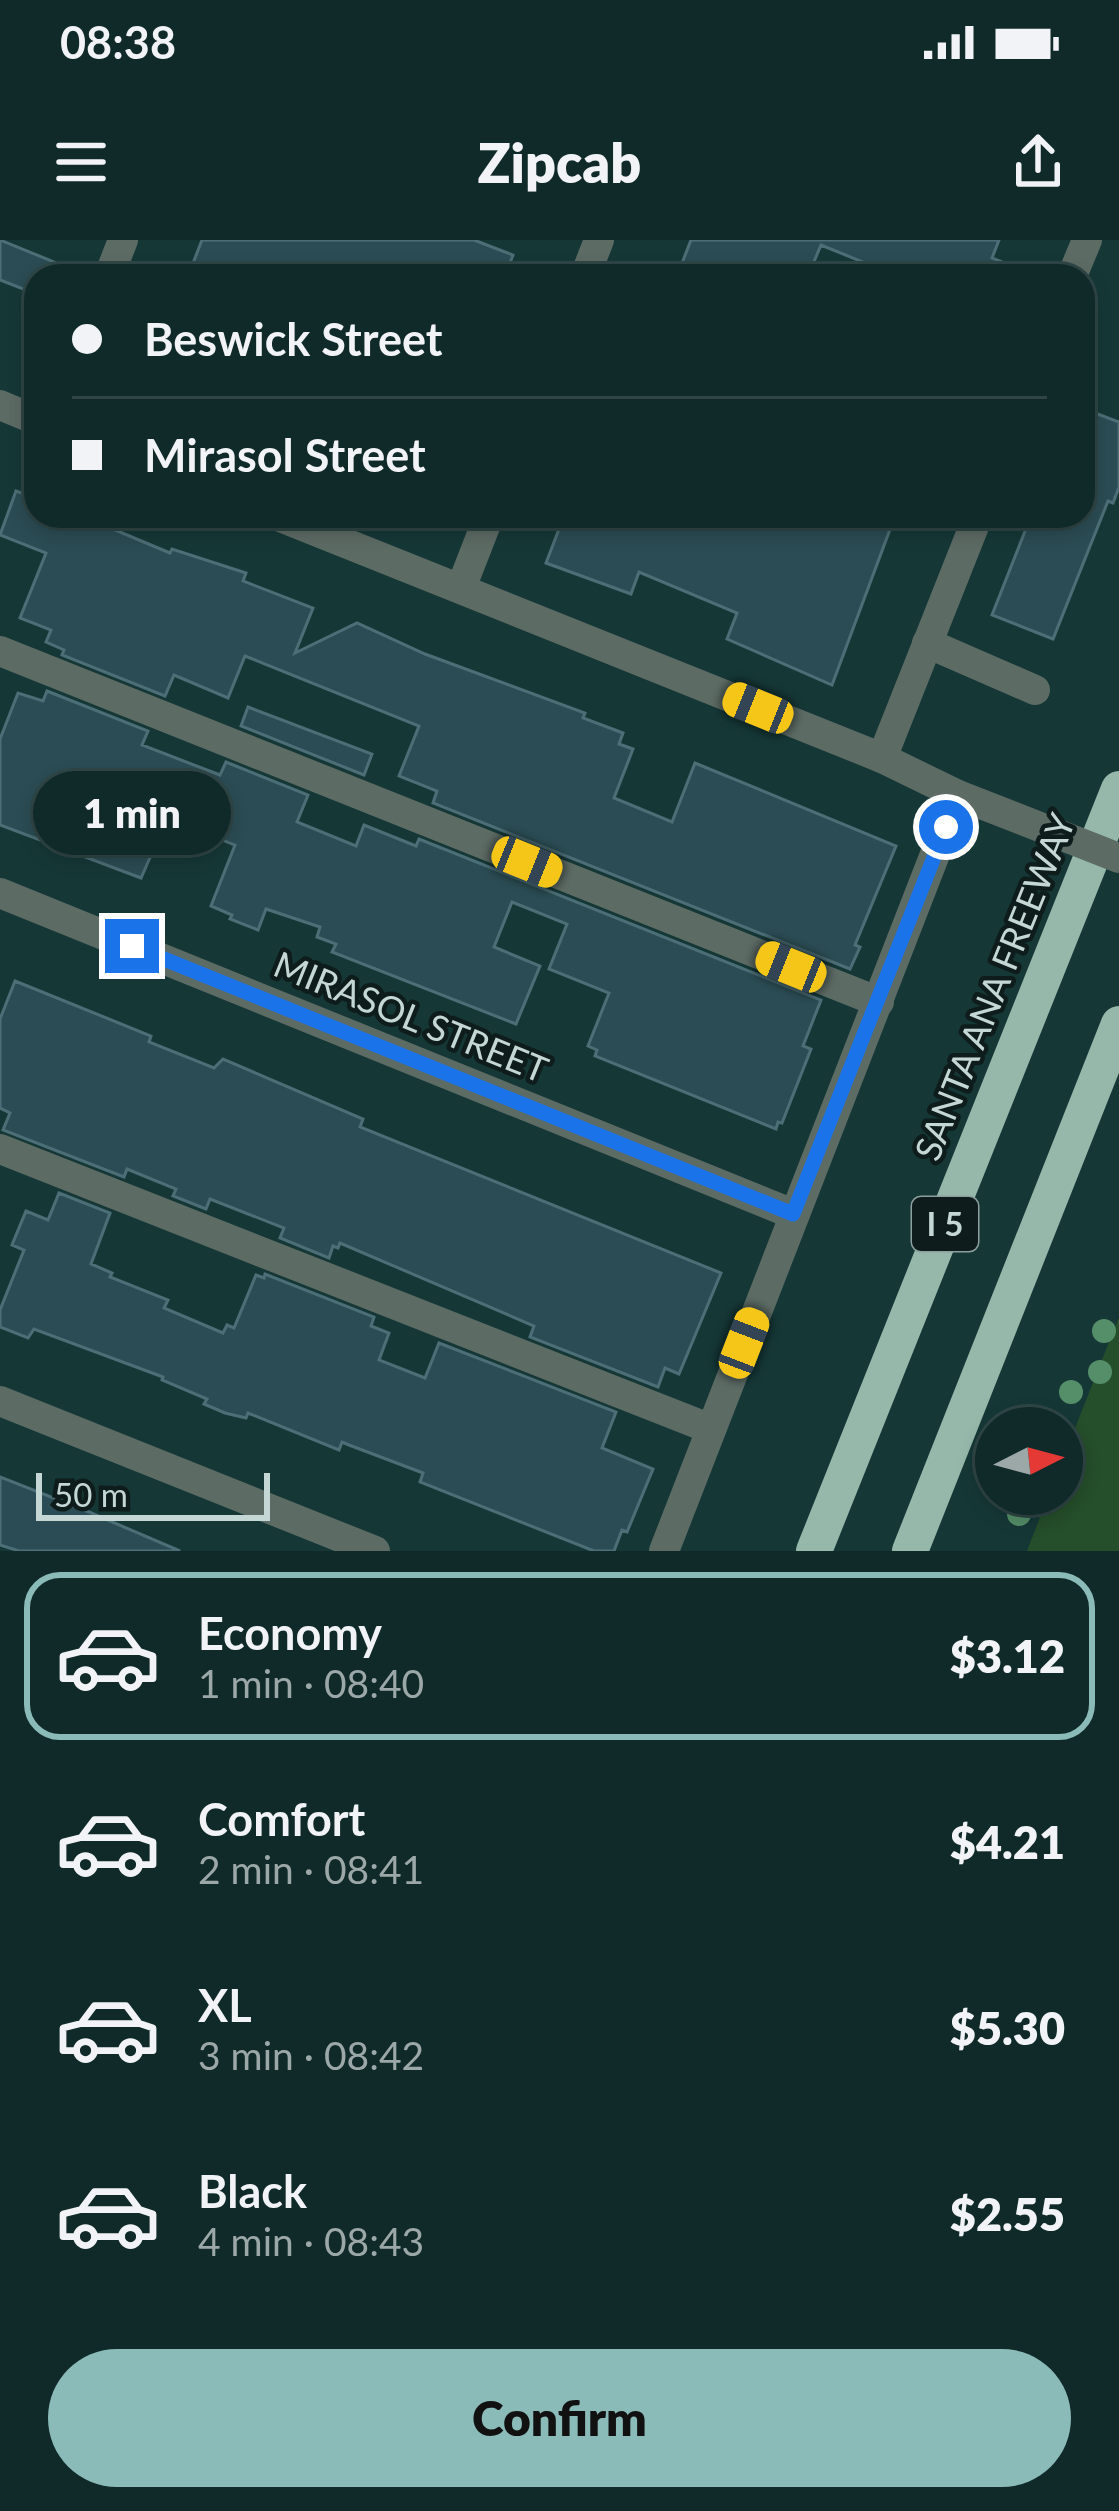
<!DOCTYPE html>
<meta charset="utf-8">
<style>
body{margin:0;font-family:Lato,sans-serif;background:#1e3635;color:#f1f3f6;height:100vh;display:flex;flex-direction:column;font-size:45px;white-space:nowrap}
*{box-sizing:border-box;margin:0}
p{font-size:39px;color:#9ca7a8}
.icon{flex:none;width:66px;height:66px;fill:none;stroke:currentColor;stroke-width:2;stroke-linecap:round;stroke-linejoin:round}
.map{position:relative;height:1311px;overflow:hidden}
.sheet{display:flex;flex-direction:column;background:#102a29;flex:1}
.sheet>*{flex:none}
.hud{position:absolute;left:24px;top:24px;width:1071px;height:264px;border-radius:36px;box-shadow:0 6px 18px #0003,0 0 0 3px #304646;display:grid;align-content:center;height:264px;padding:0 48px;background:#102a29}
.needle{width:78px;rotate:84deg}
.fabs{position:absolute;left:975px;top:1167px;display:grid;gap:24px}
.fabs a{display:grid;place-items:center;width:108px;height:108px;border-radius:50%;background:#102a29;box-shadow:0 6px 18px #0003,0 0 0 3px #304646;font-size:60px}
.scale{position:absolute;left:36px;bottom:30px;width:234px;box-sizing:border-box;padding-left:12px;border:6px solid #c4d7d5;border-top:0;font-size:33px;line-height:42px;white-space:nowrap;color:#c4d7d5;-webkit-text-stroke:9px #0e1d1c;paint-order:stroke}
.end{position:absolute;width:54px;height:54px;margin:-27px;border:15px solid #1a73e8;background:#fff;box-shadow:0 0 0 6px #fff}
.from{border-radius:50%}
.bubble{position:absolute;height:84px;border-radius:42px;background:#102a29;box-shadow:0 6px 18px #0003,0 0 0 3px #304646;font-size:39px;font-weight:800;line-height:84px;text-align:center}
.car{position:absolute;width:36px;height:72px;margin:-36px -18px;border-radius:15px;box-shadow:0 0 9px 3px #0007;background:linear-gradient(#f5c518 24%,#345 0 40%,#f5c518 0 76%,#345 0 86%,#f5c518 0)}
.hud b{display:flex;align-items:center;gap:42px;height:114px;font-size:45px}
.hud b+b{border-top:3px solid #304646}
.hud i{width:30px;height:30px;background:#f1f3f6}
ul{padding:21px 0 0;list-style:none}
li{display:flex;align-items:center;gap:36px;height:168px;margin:0 24px 18px;padding:0 24px;border:6px solid transparent;border-radius:36px}
li div{flex:1}
li b{display:block;font-size:45px}
li em{font-style:normal;font-weight:800}
li.selected{border-color:#8bbbb9}
li>.icon{width:108px;height:108px;stroke-width:1.5}
.action{display:flex;gap:24px;margin-top:auto;padding:24px 48px}
.action a{flex:1;height:138px;border-radius:72px;background:#8bbbb9;color:#111;font-size:48px;font-weight:800;line-height:138px;text-align:center}
.status{display:flex;justify-content:space-between;align-items:center;height:84px;padding:0 60px;background:#102a29;direction:ltr}
.status svg{height:33px;fill:currentColor}
header{display:flex;justify-content:space-between;align-items:center;height:156px;padding:0 48px;background:#102a29;font-size:54px;font-weight:800}
.map>svg:first-child{display:block}
.green{fill:#254e2a}
.building{fill:#2b4c54;stroke:#4c6e76;stroke-width:3}
.lines{fill:none;stroke-linecap:round;stroke-linejoin:round}
.minor{stroke:#5d6b65;stroke-width:30}
.highway{stroke:#96b8ab;stroke-width:36}
.minor-bridge{stroke:#5d6b65;stroke-width:30}
.tree{fill:#558f69}
.route{stroke:#1a73e8;stroke-width:15}
.labels{text-anchor:middle;stroke-width:9;stroke-linejoin:round;paint-order:stroke}
.shield{fill:#0e1d1c;stroke:#8d9f9e;stroke-width:3}
.shield-label{font-size:33px;font-weight:bold;fill:#c4d7d5}
.street-label{font-size:36px;fill:#c4d7d5;stroke:#0e1d1c}
</style>
<div class="status"><b>08:38</b><svg viewBox="0 0 49 12"><path d="M0 12V9h3v3zM5 12V6h3v6zM10 12V3h3v9zM15 12V0h3v12zM26 1h20v11H26zM47 4h2v5h-2z"/></svg></div>
<header><svg class="icon" aria-label="menu" viewBox="0 0 24 24"><path d="M4 6h16M4 12h16M4 18h16"/></svg>Zipcab<svg class="icon" aria-label="share" viewBox="0 0 24 24"><path d="M12 15V3M7 8l5-5 5 5M5 13v7h14v-7"/></svg></header>
<div class="map">
<svg width="1119" height="1311" viewBox="0 0 1119 1311">
<rect width="100%" height="100%" fill="#153837"/>
<polygon class="green" points="1119,1077 1119,1311 1027,1311 1049,1254 1062,1254 1062,1221"/>
<g class="building">
<polygon points="0,0 86,35 86,36 36,36 36,54 0,40"/>
<polygon points="202,0 474,0 513,15 505,36 188,36"/>
<polygon points="691,0 999,0 992,18 1035,35 871,36 875,27 821,5 808,36 677,36"/>
<polygon points="1095,173 1119,182 1119,247 1113,263 1108,261 1053,399 992,375 1031,276 1083,276 1083,204"/>
<polygon points="16,251 36,258 36,276 82,276 170,313 172,309 246,333 243,341 313,368 295,413 357,383 425,414 585,473 583,478 623,493 619,504 633,509 614,558 672,582 695,523 896,606 855,705 860,707 850,729 433,563 437,551 399,536 419,486 245,416 228,458 174,435 165,456 62,415 64,410 46,402 51,390 20,378 46,313 0,295"/>
<polygon points="564,276 895,276 832,445 727,399 737,373 639,332 631,354 546,323"/>
<polygon points="47,451 148,491 142,505 220,535 226,522 308,555 297,582 356,606 364,585 416,606 419,599 821,760 803,806 811,809 782,883 778,882 776,889 595,816 597,810 588,806 609,753 549,729 567,684 512,662 494,707 540,726 516,784 332,712 336,704 317,697 320,687 266,669 258,690 230,679 232,675 211,666 235,605 173,580 165,600 159,597 141,638 0,585 0,499 18,453 43,461"/>
<polygon points="248,467 372,514 364,535 241,486"/>
<polygon points="15,741 151,796 149,802 214,828 223,819 363,879 360,887 721,1033 679,1134 665,1128 658,1147 530,1097 534,1086 340,1003 338,1008 333,1006 329,1018 280,998 284,988 210,959 206,969 173,956 176,949 127,929 124,937 3,890 10,873 0,868 0,779"/>
<polygon points="59,953 110,973 91,1024 112,1033 110,1037 168,1060 164,1068 223,1093 227,1085 234,1088 256,1035 264,1038 265,1034 374,1077 371,1086 389,1093 379,1120 425,1138 439,1103 616,1172 602,1208 653,1229 627,1292 622,1290 614,1311 594,1311 420,1242 423,1233 349,1205 342,1202 339,1210 248,1173 246,1178 225,1173 204,1164 207,1159 162,1140 163,1137 34,1089 28,1098 0,1087 0,1070 24,1010 12,1005 26,971 48,980"/>
<polygon points="0,1237 89,1272 180,1311 19,1311 0,1305"/>
</g>
<g class="lines">
<g class="minor">
<polyline points="109,36 123,0"/>
<polyline points="585,36 599,0"/>
<polyline points="1072,36 1087,0"/>
<polyline points="0,165 36,180"/>
<polyline points="278,276 882,518 958,555 664,1311"/>
<polyline points="461,348 489,276"/>
<polyline points="927,403 1035,450"/>
<polyline points="0,411 879,762"/>
<polyline points="882,518 978,276"/>
<polyline points="0,653 793,974"/>
<polyline points="0,909 711,1189"/>
<polyline points="0,1161 375,1311"/>
</g>
<g class="highway">
<polyline points="814,1311 1119,549"/>
<polyline points="910,1311 1119,784"/>
</g>
<polyline class="minor-bridge" points="958,555 1119,618"/>
</g>
<g class="tree">
<circle cx="1104" cy="1091" r="12"/>
<circle cx="1100" cy="1132" r="12"/>
<circle cx="1071" cy="1152" r="12"/>
<circle cx="1019" cy="1274" r="12"/>
</g>
<g class="lines">
<polyline class="route" points="132,706 793,974 946,587"/>
</g>
<g class="labels">
<rect class="shield" x="912" y="957" width="66" height="54" rx="9"/>
<g class="shield-label">
<text x="945" y="996">I 5</text>
</g>
<g class="street-label">
<text transform="translate(995 747) rotate(-68)" y="13">SANTA ANA FREEWAY</text>
<text transform="translate(411 777) rotate(22)" y="13">MIRASOL STREET</text>
</g>
</g>
</svg>
<div class="fabs">
<a><svg class="needle" viewBox="-14 -14 28 28"><path d="M0-13l5 13h-10z" fill="#e53935"/><path d="M0 13l5-13h-10z" fill="#9ca7a8"/></svg></a>
</div>
<div class="scale">50 m</div>
<i class="end from" style="left:946px;top:587px"></i>
<i class="end" style="left:132px;top:706px"></i>
<div class="bubble" style="left:33px;top:531px;width:198px">1 min</div>
<i class="car" style="left:758px;top:468px;rotate:292deg"></i>
<i class="car" style="left:527px;top:622px;rotate:112deg"></i>
<i class="car" style="left:791px;top:727px;rotate:292deg"></i>
<i class="car" style="left:744px;top:1103px;rotate:21deg"></i>
<div class="hud">
<b><i class="from"></i>Beswick Street</b>
<b><i></i>Mirasol Street</b>
</div>
</div>
<section class="sheet">
<ul>
<li class="selected"><svg class="icon" aria-label="car" viewBox="0 0 24 24"><path d="M5 17H2v-5l4-1 3-4h7l3 4 3 1v5h-3M9 17h6M6 11h13"/><circle cx="7" cy="17" r="2"/><circle cx="17" cy="17" r="2"/></svg><div><b>Economy</b><p>1 min · 08:40</p></div><em>$3.12</em></li>
<li><svg class="icon" aria-label="car" viewBox="0 0 24 24"><path d="M5 17H2v-5l4-1 3-4h7l3 4 3 1v5h-3M9 17h6M6 11h13"/><circle cx="7" cy="17" r="2"/><circle cx="17" cy="17" r="2"/></svg><div><b>Comfort</b><p>2 min · 08:41</p></div><em>$4.21</em></li>
<li><svg class="icon" aria-label="car" viewBox="0 0 24 24"><path d="M5 17H2v-5l4-1 3-4h7l3 4 3 1v5h-3M9 17h6M6 11h13"/><circle cx="7" cy="17" r="2"/><circle cx="17" cy="17" r="2"/></svg><div><b>XL</b><p>3 min · 08:42</p></div><em>$5.30</em></li>
<li><svg class="icon" aria-label="car" viewBox="0 0 24 24"><path d="M5 17H2v-5l4-1 3-4h7l3 4 3 1v5h-3M9 17h6M6 11h13"/><circle cx="7" cy="17" r="2"/><circle cx="17" cy="17" r="2"/></svg><div><b>Black</b><p>4 min · 08:43</p></div><em>$2.55</em></li>
</ul>
<div class="action"><a>Confirm</a></div>
</section>
